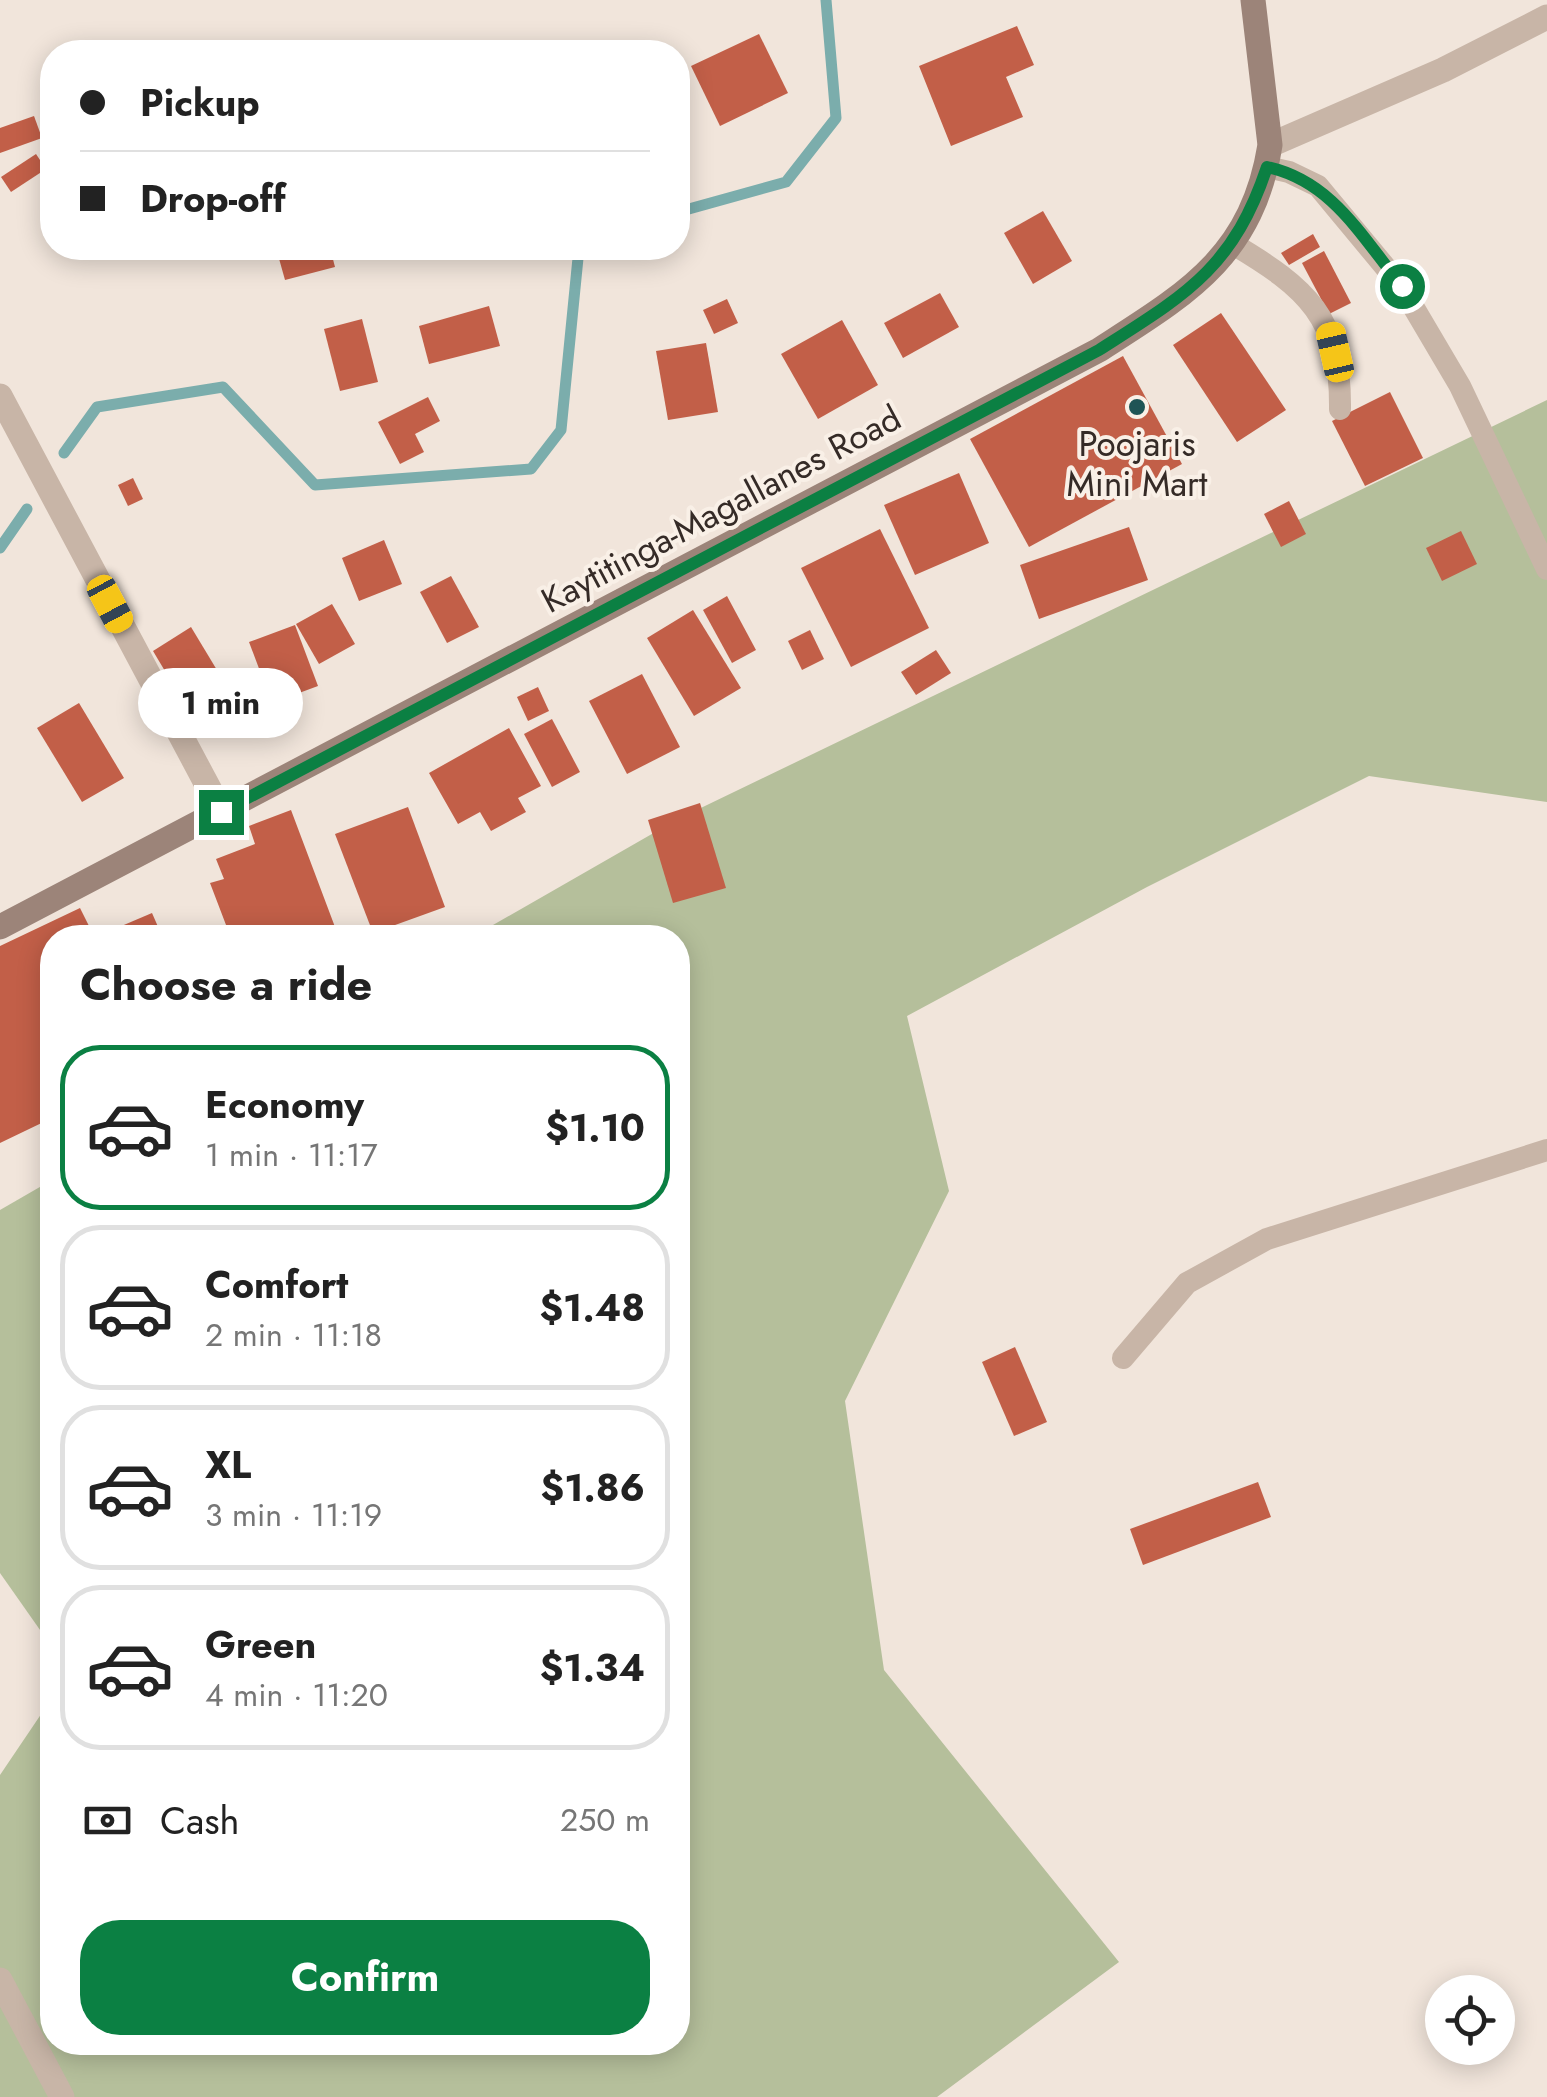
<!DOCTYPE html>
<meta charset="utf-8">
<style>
body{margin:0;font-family:Jost,sans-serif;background:#f6f6f6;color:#222;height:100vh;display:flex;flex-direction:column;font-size:38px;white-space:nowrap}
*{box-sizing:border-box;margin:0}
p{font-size:32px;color:#767676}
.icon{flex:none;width:55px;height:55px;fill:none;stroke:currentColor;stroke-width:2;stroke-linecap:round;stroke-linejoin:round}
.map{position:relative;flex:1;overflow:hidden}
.drawer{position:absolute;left:40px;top:925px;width:650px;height:1130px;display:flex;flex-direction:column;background:#fff;border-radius:40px;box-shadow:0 5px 25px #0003}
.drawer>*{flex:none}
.guide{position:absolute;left:40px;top:40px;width:650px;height:220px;border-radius:40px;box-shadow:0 5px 25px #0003;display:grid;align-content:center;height:220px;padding:0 40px;background:#fff}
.fabs{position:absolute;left:1425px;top:1975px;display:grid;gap:20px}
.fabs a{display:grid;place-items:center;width:90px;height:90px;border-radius:50%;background:#fff;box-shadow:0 5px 25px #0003;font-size:50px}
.end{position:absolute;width:45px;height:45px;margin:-22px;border:12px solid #0b8043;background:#fff;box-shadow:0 0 0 5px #fff}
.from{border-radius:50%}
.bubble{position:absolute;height:70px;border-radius:35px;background:#fff;box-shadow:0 5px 25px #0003;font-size:32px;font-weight:700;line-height:70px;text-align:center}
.car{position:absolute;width:30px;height:60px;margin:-30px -15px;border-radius:12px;box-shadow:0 0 8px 2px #0007;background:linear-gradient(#f5c518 24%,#345 0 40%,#f5c518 0 76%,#345 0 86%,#f5c518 0)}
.guide b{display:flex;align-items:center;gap:35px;height:95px;font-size:38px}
.guide b+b{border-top:2px solid #e0e0e0}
.guide i{width:25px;height:25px;background:#222}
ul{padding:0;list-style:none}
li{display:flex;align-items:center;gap:30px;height:165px;margin:0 20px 15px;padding:0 20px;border:5px solid #e0e0e0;border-radius:40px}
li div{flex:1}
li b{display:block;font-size:38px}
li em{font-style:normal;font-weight:700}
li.selected{border-color:#0b8043}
li>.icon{width:90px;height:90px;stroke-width:1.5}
h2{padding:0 40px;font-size:45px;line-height:120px}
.pay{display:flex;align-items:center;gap:25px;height:110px;padding:0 40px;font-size:38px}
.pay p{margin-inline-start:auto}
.action{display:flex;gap:20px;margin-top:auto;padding:20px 40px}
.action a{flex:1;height:115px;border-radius:40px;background:#0b8043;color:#fff;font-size:40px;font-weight:700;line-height:115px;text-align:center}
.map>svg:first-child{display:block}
.green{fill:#b5bf9b}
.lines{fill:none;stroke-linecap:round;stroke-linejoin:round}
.stream{stroke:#7badac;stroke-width:11}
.building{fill:#c25f48}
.service{stroke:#c8b5a7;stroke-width:22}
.minor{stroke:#c8b5a7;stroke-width:25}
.secondary{stroke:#9c8479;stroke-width:25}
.route{stroke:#0b8043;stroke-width:12}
.poi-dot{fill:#1f5455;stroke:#f9f0e7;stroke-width:4}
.labels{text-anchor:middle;stroke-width:8;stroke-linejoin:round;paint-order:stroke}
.poi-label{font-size:35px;fill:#352b27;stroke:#f9f0e7}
.street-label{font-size:35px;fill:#352b27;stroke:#f9f0e7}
</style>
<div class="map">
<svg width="1547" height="2097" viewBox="0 0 1547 2097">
<rect width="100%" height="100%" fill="#f1e5db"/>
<g class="green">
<polygon points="1547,400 1547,802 1369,776 1147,887 907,1016 949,1191 845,1401 884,1670 1119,1962 937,2097 0,2097 0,1775 52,1698 52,2042 678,2042 678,938 472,937 678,819"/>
<polygon points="52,1180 52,1647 0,1573 0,1210"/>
</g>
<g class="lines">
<g class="stream">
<polyline points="678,212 786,182 836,118 826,0"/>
<polyline points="64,453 97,407 223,387 315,485 531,469 561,430 579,248"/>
<polyline points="0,548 27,509"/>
</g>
</g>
<g class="building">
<polygon points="1017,26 1034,65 1006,77 1023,117 951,146 919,66"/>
<polygon points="759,34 788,93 720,126 691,66"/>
<polygon points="34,116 42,138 0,153 0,128"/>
<polygon points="36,154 46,169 11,192 1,177"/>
<polygon points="1043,211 1072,261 1033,284 1004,233"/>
<polygon points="1313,234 1320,247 1289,265 1281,253"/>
<polygon points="276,248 330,248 335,267 285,280"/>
<polygon points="1324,251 1351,303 1329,314 1302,263"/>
<polygon points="940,293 959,327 903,358 884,323"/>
<polygon points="727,299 738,323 714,334 703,310"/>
<polygon points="489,306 500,346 429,364 419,326"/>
<polygon points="1221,313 1286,410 1237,442 1173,345"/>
<polygon points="362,319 378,382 340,391 324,329"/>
<polygon points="842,320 878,385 818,419 781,354"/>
<polygon points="706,343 718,412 668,420 656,351"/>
<polygon points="1123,356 1182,464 1029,547 970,439"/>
<polygon points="1390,392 1423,458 1365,486 1332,421"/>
<polygon points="428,397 440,421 415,434 424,452 400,464 378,422"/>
<polygon points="959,473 989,543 915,575 884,505"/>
<polygon points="133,478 143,499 128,506 118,485"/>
<polygon points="1289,501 1306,534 1281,547 1264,514"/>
<polygon points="1129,527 1148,580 1039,619 1020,565"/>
<polygon points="880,529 929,628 851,667 801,568"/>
<polygon points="1461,531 1477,564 1442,581 1426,548"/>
<polygon points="384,540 402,584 359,601 342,558"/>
<polygon points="451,576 479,627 447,643 420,592"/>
<polygon points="727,596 756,650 732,663 703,610"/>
<polygon points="332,604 355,644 319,664 296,624"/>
<polygon points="693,610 741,688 694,716 647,638"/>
<polygon points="295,625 318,686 272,703 249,642"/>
<polygon points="191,627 229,690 190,713 153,651"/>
<polygon points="810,630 824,659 802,670 788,641"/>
<polygon points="936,650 951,673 916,695 901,672"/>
<polygon points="642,674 680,747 627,774 589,701"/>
<polygon points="538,687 549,711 528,721 517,697"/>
<polygon points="79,703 124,778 82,802 37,728"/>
<polygon points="552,719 580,772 552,787 524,734"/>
<polygon points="509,728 541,786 518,798 526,812 491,831 480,812 458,824 429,773"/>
<polygon points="700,803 726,888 673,903 648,820"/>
<polygon points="408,807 445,907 373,933 335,834"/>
<polygon points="291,810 335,927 315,934 316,938 231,938 210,883 224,879 216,859 255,844 249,826"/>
<polygon points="80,908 95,938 52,938 52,1118 0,1143 0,946"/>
<polygon points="152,913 163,938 107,938 105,933"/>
<polygon points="1015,1347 1047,1422 1014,1436 982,1362"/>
<polygon points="1258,1482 1271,1517 1143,1565 1130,1529"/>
</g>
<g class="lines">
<g class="service">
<polyline points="1267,167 1289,172 1318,186 1401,286 1460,386 1547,569"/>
<path d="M 1233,244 C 1307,288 1341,317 1340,409"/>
<polyline points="1123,1358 1187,1283 1267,1239 1547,1150"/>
</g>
<g class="minor">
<polyline points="1270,145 1443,70 1547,17"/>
<polyline points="0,396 221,811"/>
<polyline points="0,1980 62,2097"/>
</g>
<path class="secondary" d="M 0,927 L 1099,350 C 1186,294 1252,257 1270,145 L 1253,0"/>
</g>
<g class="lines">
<path class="route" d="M 221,812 L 1099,350 C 1185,295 1233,269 1267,167 C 1332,181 1361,236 1402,286"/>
</g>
<circle class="poi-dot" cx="1137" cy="407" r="10"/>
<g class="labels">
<g class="poi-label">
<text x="1137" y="456">Poojaris<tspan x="1137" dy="40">Mini Mart</tspan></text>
</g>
<g class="street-label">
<text transform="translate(721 509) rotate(-28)" y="12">Kaytitinga-Magallanes Road</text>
</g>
</g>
</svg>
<div class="fabs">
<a><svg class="icon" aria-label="locate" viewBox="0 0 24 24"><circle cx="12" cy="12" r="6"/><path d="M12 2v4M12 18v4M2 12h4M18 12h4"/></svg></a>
</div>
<i class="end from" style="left:1402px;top:286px"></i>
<i class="end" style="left:221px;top:812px"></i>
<div class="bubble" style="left:138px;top:668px;width:165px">1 min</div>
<i class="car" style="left:1335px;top:352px;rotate:347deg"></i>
<i class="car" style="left:110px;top:604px;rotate:152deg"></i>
<div class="guide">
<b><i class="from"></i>Pickup</b>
<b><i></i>Drop-off</b>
</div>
<section class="drawer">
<h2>Choose a ride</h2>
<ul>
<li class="selected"><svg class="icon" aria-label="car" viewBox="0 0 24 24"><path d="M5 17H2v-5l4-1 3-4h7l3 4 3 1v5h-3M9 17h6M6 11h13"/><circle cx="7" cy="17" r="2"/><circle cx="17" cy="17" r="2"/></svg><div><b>Economy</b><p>1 min · 11:17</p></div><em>$1.10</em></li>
<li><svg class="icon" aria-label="car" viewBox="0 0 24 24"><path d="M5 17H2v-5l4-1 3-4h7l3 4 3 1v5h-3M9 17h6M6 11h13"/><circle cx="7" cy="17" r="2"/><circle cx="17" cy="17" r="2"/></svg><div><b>Comfort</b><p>2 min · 11:18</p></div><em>$1.48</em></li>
<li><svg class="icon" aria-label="car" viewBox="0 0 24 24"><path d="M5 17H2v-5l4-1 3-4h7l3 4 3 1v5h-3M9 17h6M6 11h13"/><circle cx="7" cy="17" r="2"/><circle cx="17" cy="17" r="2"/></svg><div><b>XL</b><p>3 min · 11:19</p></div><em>$1.86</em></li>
<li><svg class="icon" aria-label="car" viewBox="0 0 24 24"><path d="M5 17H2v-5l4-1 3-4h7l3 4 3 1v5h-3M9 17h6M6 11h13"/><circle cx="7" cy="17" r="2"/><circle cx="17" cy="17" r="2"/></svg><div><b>Green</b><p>4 min · 11:20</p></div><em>$1.34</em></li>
</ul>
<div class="pay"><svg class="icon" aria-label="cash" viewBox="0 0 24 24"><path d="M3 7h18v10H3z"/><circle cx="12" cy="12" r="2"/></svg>Cash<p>250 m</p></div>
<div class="action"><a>Confirm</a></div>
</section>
</div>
